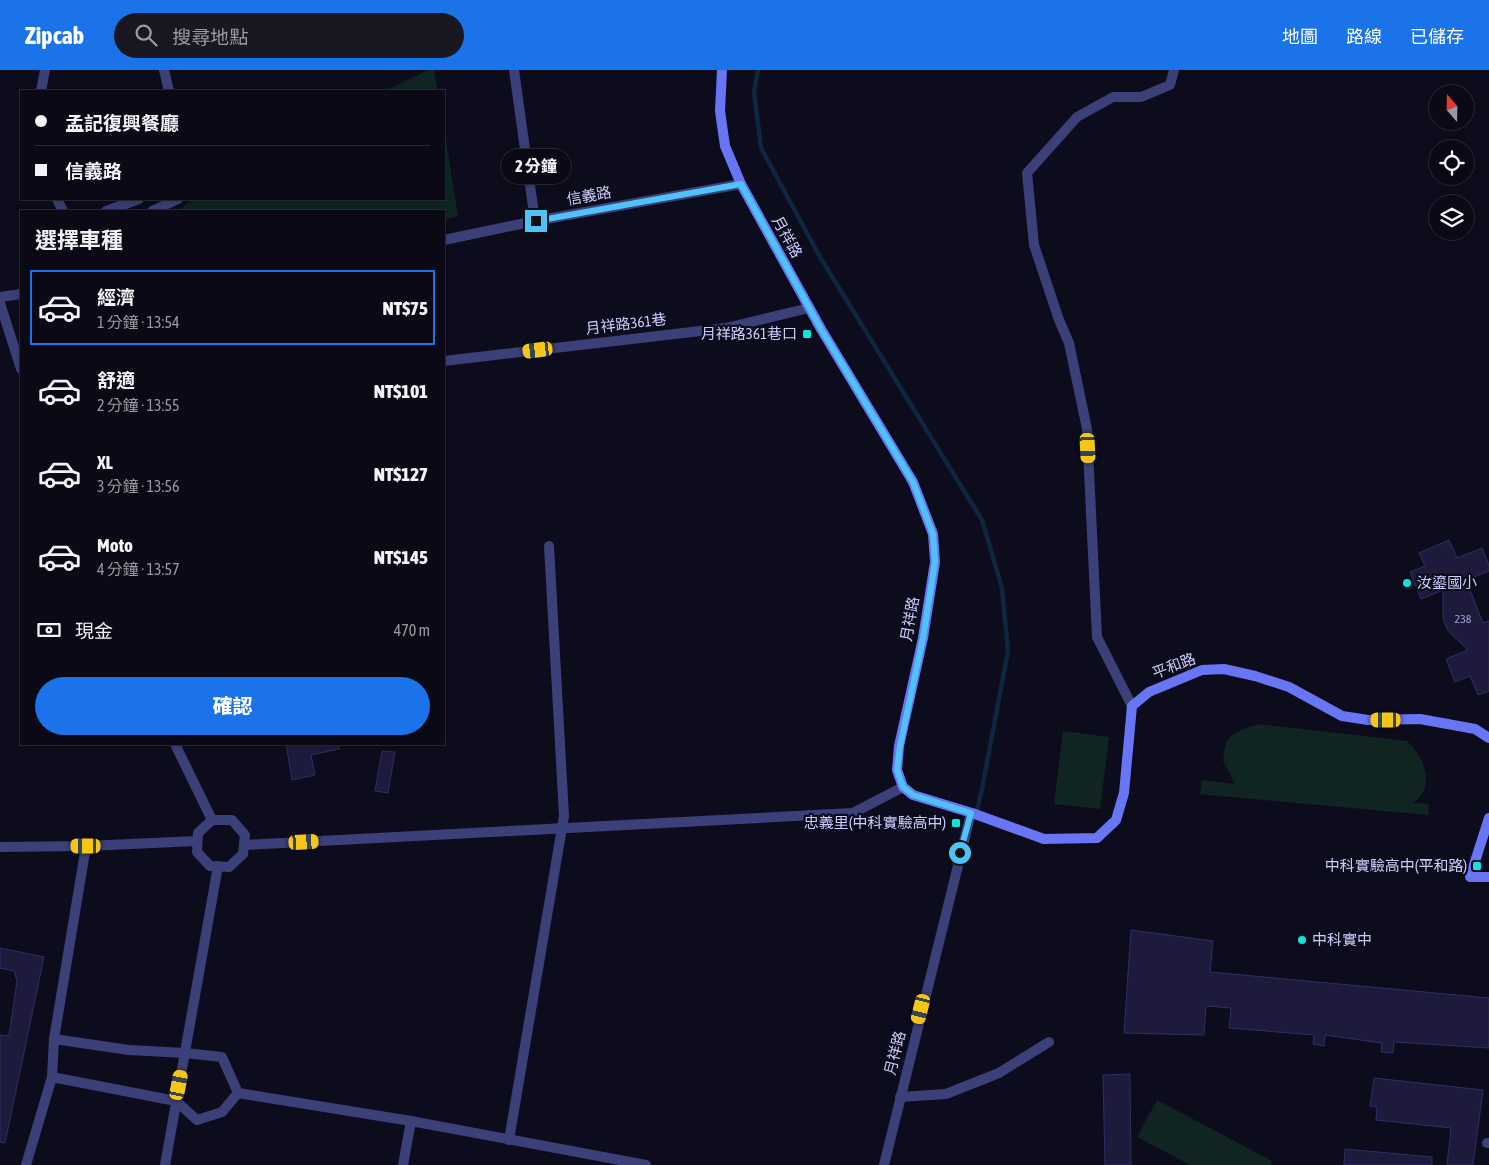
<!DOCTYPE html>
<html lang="zh-TW">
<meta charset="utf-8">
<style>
body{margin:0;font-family:"Asap Condensed","Noto Sans TC",sans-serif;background:#181722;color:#f1f3f6;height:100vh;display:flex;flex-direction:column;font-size:19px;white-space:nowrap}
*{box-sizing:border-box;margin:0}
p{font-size:16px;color:#999aa0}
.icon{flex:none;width:28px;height:28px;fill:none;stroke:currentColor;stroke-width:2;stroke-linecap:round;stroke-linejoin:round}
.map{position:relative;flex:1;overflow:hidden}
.details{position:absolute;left:20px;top:140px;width:425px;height:535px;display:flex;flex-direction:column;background:#0a0915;border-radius:0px;box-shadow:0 2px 8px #0003,0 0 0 1px #2a2a34}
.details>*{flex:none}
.top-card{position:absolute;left:20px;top:20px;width:425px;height:110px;border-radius:0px;box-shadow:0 2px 8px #0003,0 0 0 1px #2a2a34;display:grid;align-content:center;height:110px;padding:0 15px;background:#0a0915}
.needle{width:32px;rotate:340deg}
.tools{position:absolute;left:1429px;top:15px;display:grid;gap:10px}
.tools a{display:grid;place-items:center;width:45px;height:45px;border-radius:50%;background:#0a0915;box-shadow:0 2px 8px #0003,0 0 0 1px #2a2a34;font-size:25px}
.end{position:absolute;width:22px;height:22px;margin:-11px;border:6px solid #4fc3f7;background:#111;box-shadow:0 0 0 2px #111}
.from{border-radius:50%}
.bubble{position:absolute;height:35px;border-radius:18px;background:#0a0915;box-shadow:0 2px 8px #0003,0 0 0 1px #2a2a34;font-size:16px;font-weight:800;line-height:35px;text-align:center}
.car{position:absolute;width:15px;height:30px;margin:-15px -8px;border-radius:6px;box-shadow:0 0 4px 1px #0007;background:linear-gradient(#f5c518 24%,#345 0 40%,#f5c518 0 76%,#345 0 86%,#f5c518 0)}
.top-card b{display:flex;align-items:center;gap:18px;height:48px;font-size:19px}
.top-card b+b{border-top:1px solid #2a2a34}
.top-card i{width:12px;height:12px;background:#f1f3f6}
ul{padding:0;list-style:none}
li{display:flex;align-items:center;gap:15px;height:75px;margin:0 10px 8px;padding:0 5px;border:2px solid transparent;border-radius:0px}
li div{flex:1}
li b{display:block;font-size:19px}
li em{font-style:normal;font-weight:800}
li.on{border-color:#1a73e8}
li>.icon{width:45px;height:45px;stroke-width:1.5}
h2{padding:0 15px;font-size:22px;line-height:60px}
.pay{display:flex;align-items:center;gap:12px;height:55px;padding:0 15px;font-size:19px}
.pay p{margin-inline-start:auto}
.cta{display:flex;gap:10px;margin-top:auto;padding:10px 15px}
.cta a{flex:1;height:58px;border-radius:30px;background:#1a73e8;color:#fff;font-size:20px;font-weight:800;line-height:58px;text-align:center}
header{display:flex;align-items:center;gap:30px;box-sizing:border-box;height:70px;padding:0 25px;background:#1a73e8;color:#fff}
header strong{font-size:24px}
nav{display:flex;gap:28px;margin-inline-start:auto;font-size:18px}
.search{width:350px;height:45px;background:#181722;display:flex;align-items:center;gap:12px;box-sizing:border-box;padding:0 18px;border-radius:28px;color:#999aa0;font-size:19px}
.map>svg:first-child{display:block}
.green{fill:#102522}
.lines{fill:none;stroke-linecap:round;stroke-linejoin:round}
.stream{stroke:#0e263e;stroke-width:4.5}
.building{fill:#1d1a3b;stroke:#322d66}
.street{stroke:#3b4078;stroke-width:10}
.secondary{stroke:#6876f5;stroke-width:10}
.route{stroke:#4fc3f7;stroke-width:6}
.poi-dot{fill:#0fe3de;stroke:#0d0c1c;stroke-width:2}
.labels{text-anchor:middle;stroke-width:4.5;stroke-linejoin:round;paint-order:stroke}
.number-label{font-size:12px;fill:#a09fcc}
.street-label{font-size:15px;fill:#cbcbfc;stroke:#0d0c1c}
.poi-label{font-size:15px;fill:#cbcbfc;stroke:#0d0c1c;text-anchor:end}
</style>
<header>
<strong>Zipcab</strong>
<div class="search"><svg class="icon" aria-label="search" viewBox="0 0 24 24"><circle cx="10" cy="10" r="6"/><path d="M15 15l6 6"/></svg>搜尋地點</div>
<nav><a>地圖</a><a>路線</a><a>已儲存</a></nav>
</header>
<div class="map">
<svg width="1489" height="1095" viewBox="0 0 1489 1095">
<rect width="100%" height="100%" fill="#0d0c1c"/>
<g class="green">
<polygon points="428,0 434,0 438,21 385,21"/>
<polygon points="444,58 458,146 444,150 444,141 179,141 192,129 444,129"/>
<path d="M 1259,654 L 1407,671 C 1425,687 1436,717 1413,733 L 1429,734 L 1428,745 L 1200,724 L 1202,710 L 1235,714 L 1223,691 C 1224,686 1224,676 1227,671 C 1233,661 1249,657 1259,654 Z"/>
<polygon points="1063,661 1109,667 1100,739 1054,734"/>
<polygon points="1157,1030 1272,1091 1270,1095 1190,1095 1137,1067"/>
</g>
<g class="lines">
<polyline class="stream" points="758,0 754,22 761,78 820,187 982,450 1002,518 1008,581 982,719 976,745"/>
</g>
<g class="building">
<polygon points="1449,470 1457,488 1482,478 1489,495 1489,501 1466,510 1483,553 1489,551 1489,621 1478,625 1470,606 1455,612 1446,589 1468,580 1448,561 1445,554 1443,547 1443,520 1421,529 1410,502 1425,496 1419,483"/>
<polygon points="286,674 339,674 339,679 311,685 315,705 292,710"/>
<polygon points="382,681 395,682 388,723 375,721"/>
<polygon points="1131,860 1213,871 1210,902 1489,928 1489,978 1394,972 1393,983 1381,982 1382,973 1325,965 1324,976 1313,974 1314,965 1229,958 1231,938 1206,936 1204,965 1124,963"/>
<polygon points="0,878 44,887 5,1073 0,1072 0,965 9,966 17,911 14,901 0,898"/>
<polygon points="1130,1004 1131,1095 1105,1095 1103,1005"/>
<polygon points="1374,1008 1483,1020 1473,1095 1447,1095 1451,1058 1376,1050 1377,1037 1370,1036"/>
<polygon points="1345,1079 1432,1087 1432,1095 1344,1095"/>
</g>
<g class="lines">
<g class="street">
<polyline points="164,0 169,21"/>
<polyline points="514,0 535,151"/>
<polyline points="41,21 45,0"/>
<polyline points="57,129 63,141"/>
<polyline points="106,141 139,129"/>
<polyline points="152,141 178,129"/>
<polyline points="444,170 535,151 741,114"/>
<polyline points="0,227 21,224"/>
<polyline points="0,233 21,299"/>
<polyline points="444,291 726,258 809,238"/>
<polyline points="1132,636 1097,567 1087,359 1069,273 1059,250 1034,175 1027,103 1077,47 1113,27 1141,27 1170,15 1174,0"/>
<polyline points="175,674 212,750"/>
<polygon points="212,750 232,750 245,765 243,784 229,797 210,796 197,782 198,763"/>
<polyline points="244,775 853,743 903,717"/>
<polyline points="0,777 86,776 197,771"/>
<polyline points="52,1007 176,1031 197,1050 222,1042 238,1023 222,987 185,983 129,980 54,969"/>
<polyline points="238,1023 411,1051 646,1095"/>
<polyline points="900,1027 946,1024 999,1003 1049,972"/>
<polyline points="509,1070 564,746 549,476"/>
<polyline points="1487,1073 1489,1073"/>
<polyline points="26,1095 52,1007 54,969 86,776"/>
<polyline points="165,1095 218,796"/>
<polyline points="403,1095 411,1051"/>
<polyline points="884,1095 971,743"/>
</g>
<g class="secondary">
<polyline points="722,0 720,41 725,76 741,114 821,259 913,412 933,464 935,492 923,568 899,676 897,700 903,717 913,725 972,743 1044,769 1097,768 1116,750 1124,723 1132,636 1149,622 1202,600 1224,599 1255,606 1289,617 1342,646 1368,650 1420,649 1475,659 1489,668"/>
<polyline points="1489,748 1470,807 1489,807"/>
</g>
</g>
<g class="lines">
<polyline class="route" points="536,151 741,114 821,259 913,412 933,464 935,492 923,568 900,676 897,700 903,717 913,725 971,743 960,783"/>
</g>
<g class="poi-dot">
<rect x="802" y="259" width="10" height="10" rx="2.5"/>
<circle cx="1407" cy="513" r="5"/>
<rect x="951" y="748" width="10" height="10" rx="2.5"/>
<rect x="1472" y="791" width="10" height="10" rx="2.5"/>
<circle cx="1302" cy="870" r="5"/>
</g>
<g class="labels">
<g class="number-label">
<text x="1463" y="553">238</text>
</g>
<g class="street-label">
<text transform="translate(589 126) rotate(-10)" y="5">信義路</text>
<text transform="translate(787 167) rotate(61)" y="5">月祥路</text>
<text transform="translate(626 254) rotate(-7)" y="5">月祥路361巷</text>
<text transform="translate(910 549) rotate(-80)" y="5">月祥路</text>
<text transform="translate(1174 596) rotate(-21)" y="5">平和路</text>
<text transform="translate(895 983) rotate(-76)" y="5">月祥路</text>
</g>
<g class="poi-label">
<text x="797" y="269">月祥路361巷口</text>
<text x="1417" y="518" text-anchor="start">汝鎏國小</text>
<text x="946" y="758">忠義里(中科實驗高中)</text>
<text x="1467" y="801">中科實驗高中(平和路)</text>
<text x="1312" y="875" text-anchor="start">中科實中</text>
</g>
</g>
</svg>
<div class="tools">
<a><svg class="needle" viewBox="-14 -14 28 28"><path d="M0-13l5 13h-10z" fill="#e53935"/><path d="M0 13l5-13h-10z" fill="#999aa0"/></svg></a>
<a><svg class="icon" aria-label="locate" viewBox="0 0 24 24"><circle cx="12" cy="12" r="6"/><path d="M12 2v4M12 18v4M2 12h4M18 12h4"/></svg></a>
<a><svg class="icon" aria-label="layers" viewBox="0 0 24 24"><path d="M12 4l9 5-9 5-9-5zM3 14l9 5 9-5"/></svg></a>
</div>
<i class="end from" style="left:960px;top:783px"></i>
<i class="end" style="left:536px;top:151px"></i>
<div class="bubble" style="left:501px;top:79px;width:70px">2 分鐘</div>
<i class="car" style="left:538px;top:280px;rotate:263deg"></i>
<i class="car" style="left:1088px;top:378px;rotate:177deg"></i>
<i class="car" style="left:1386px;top:650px;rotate:270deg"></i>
<i class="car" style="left:304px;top:772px;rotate:87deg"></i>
<i class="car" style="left:86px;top:776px;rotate:270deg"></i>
<i class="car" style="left:921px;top:939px;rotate:194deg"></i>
<i class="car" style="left:179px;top:1015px;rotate:11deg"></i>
<div class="top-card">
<b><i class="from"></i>孟記復興餐廳</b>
<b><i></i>信義路</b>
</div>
<section class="details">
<h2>選擇車種</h2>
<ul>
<li class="on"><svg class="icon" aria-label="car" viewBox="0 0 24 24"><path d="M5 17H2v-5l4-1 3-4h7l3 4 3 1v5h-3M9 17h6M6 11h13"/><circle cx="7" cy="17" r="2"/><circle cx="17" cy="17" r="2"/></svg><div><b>經濟</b><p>1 分鐘 · 13:54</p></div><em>NT$75</em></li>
<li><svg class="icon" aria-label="car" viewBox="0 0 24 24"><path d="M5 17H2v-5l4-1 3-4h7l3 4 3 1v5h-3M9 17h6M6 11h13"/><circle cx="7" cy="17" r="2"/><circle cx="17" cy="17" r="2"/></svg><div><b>舒適</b><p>2 分鐘 · 13:55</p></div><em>NT$101</em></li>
<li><svg class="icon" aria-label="car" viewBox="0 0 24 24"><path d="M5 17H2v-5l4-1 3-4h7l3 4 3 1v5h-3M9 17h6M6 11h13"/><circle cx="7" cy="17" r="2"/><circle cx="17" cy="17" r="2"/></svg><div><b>XL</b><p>3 分鐘 · 13:56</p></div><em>NT$127</em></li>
<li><svg class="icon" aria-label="car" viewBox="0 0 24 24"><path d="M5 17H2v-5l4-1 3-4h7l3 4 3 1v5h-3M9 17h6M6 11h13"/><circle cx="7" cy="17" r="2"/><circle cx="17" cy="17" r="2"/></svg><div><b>Moto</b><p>4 分鐘 · 13:57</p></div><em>NT$145</em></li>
</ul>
<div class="pay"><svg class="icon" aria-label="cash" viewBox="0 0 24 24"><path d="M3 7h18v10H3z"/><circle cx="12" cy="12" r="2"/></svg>現金<p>470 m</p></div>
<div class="cta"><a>確認</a></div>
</section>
</div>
